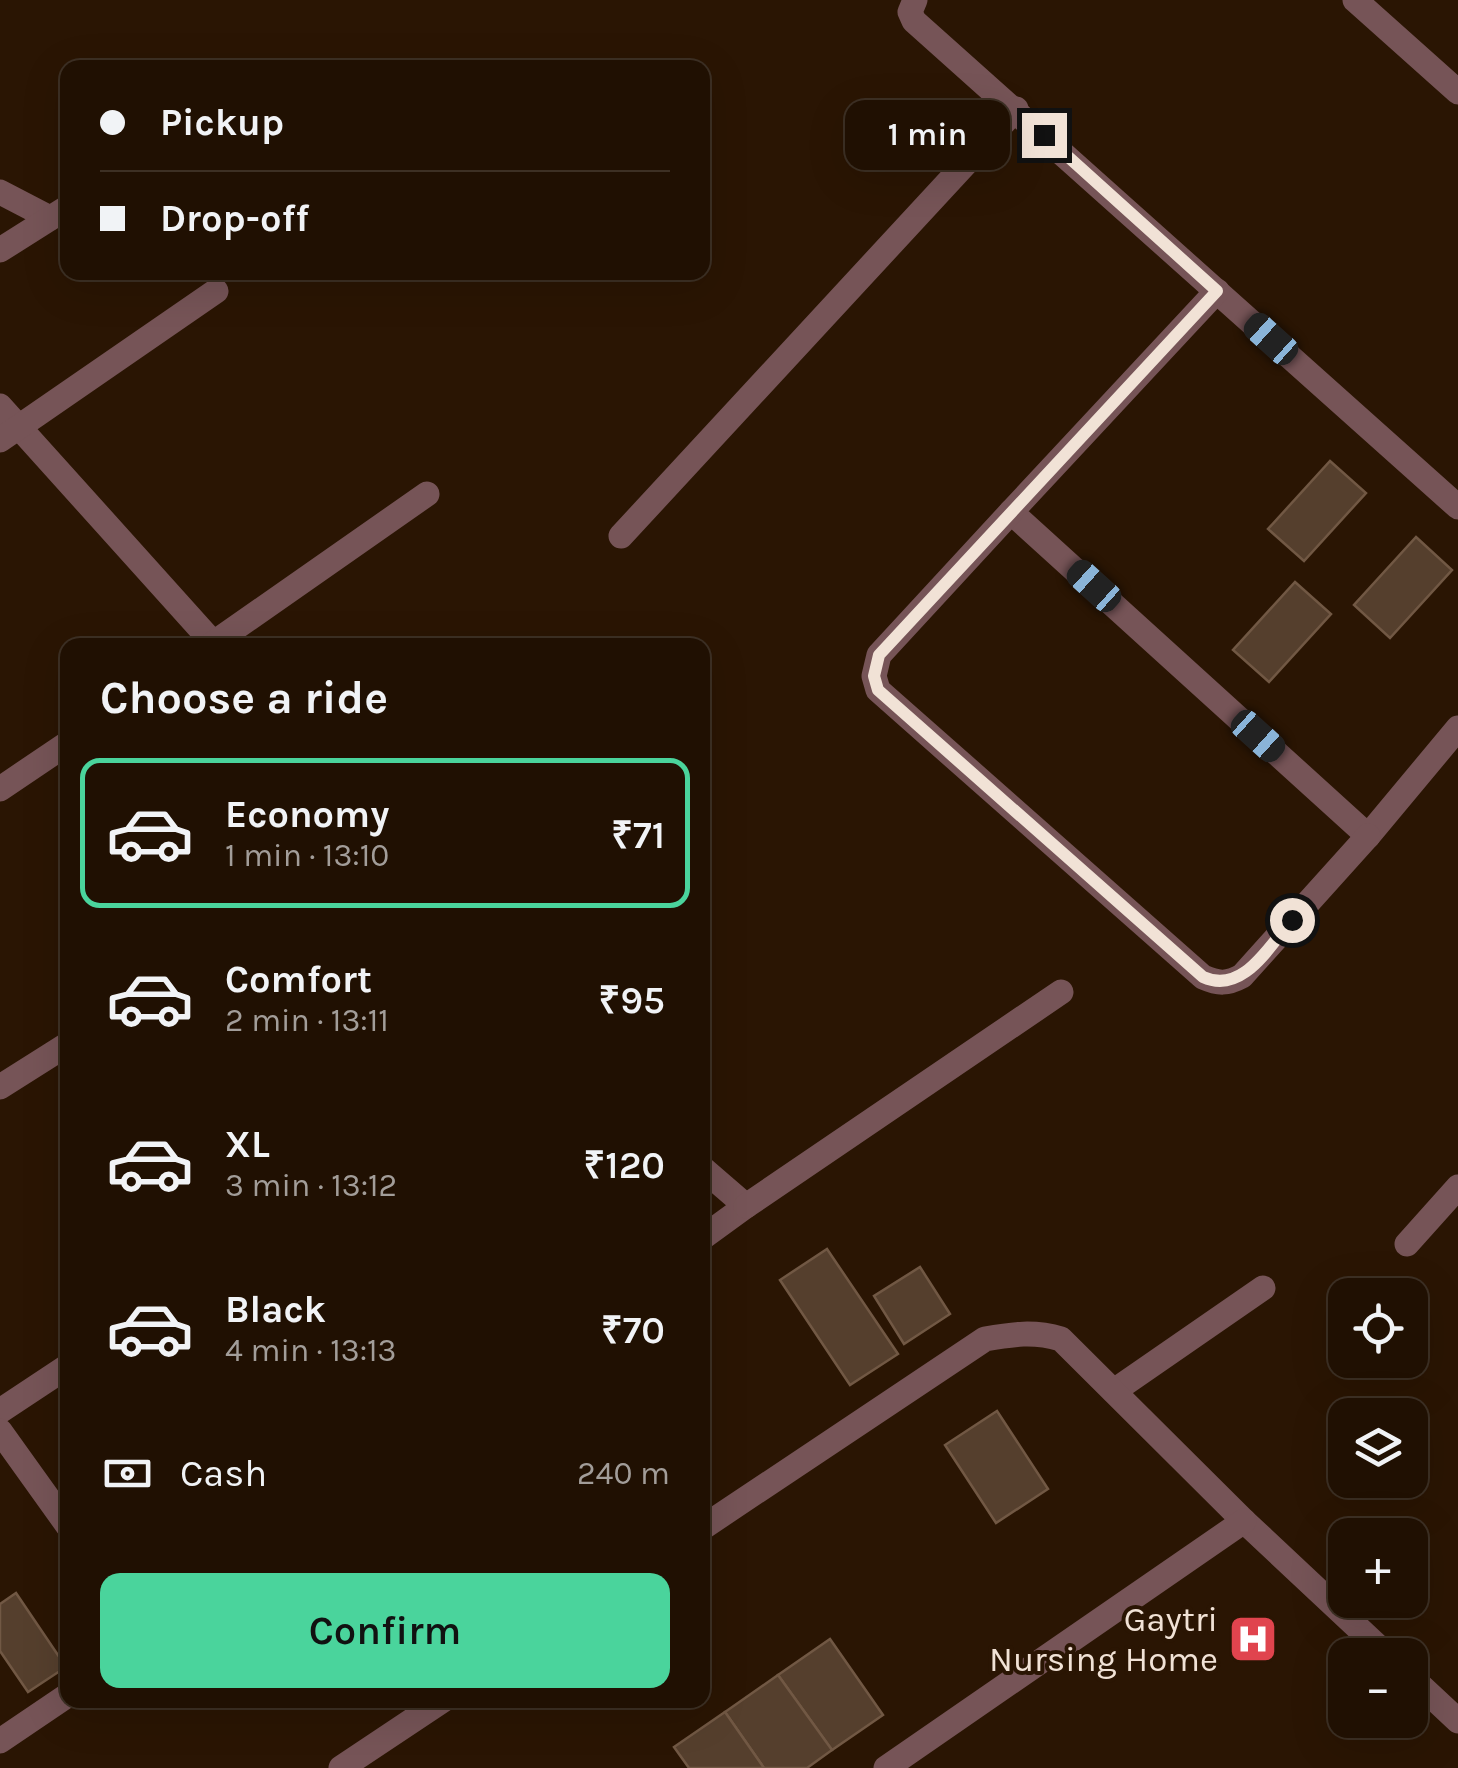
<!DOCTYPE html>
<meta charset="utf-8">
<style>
body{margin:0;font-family:Karla,sans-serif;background:#2d1e11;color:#f1f3f6;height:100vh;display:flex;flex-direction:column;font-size:38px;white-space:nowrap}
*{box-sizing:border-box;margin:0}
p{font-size:32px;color:#a29d99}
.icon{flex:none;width:55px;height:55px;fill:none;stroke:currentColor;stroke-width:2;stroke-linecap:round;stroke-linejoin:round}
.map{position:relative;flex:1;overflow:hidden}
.sheet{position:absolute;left:60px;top:638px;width:650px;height:1070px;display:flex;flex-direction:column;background:#201002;border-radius:20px;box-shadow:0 10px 40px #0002,0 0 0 2px #3d3024}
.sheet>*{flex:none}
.banner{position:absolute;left:60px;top:60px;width:650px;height:220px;border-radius:20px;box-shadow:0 10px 40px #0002,0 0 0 2px #3d3024;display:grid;align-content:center;height:220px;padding:0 40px;background:#201002}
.buttons{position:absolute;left:1328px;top:1278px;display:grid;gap:20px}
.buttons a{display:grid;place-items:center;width:100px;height:100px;border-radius:20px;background:#201002;box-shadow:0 10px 40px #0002,0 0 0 2px #3d3024;font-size:50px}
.end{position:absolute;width:45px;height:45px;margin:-22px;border:12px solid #f1e2d6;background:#111;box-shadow:0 0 0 5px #111}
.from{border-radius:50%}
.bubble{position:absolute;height:70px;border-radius:20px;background:#201002;box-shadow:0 10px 40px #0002,0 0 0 2px #3d3024;font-size:32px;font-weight:600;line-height:70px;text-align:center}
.car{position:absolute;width:30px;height:60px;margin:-30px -15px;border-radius:12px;box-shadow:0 0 8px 2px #0007;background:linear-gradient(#222 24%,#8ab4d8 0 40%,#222 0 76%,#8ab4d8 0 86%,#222 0)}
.banner b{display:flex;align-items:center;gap:35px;height:95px;font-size:38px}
.banner b+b{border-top:2px solid #3d3024}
.banner i{width:25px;height:25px;background:#f1f3f6}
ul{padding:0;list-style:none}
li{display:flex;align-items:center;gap:30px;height:150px;margin:0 20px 15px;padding:0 20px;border:5px solid transparent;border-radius:20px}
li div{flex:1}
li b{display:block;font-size:38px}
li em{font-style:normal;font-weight:600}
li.on{border-color:#4ad49c}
li>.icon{width:90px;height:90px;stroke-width:1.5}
h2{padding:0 40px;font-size:45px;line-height:120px}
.pay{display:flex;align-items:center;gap:25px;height:110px;padding:0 40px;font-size:38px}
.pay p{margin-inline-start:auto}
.cta{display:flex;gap:20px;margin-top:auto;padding:20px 40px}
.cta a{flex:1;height:115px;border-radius:20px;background:#4ad49c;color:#111;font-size:40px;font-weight:600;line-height:115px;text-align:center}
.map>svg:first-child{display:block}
.building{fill:#553f2d;stroke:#715844;stroke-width:2.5}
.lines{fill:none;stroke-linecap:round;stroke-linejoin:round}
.minor{stroke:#765457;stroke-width:25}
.route{stroke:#f1e2d6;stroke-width:12}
.labels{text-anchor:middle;stroke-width:8;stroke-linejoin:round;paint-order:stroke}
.poi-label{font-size:35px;fill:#f1e2d6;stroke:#2a1503;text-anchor:end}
</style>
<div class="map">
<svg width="1458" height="1768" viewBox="0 0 1458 1768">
<rect width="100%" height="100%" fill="#2a1503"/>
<g class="building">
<polygon points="1330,461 1366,493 1304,561 1268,529"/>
<polygon points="1416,537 1452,570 1390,638 1354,605"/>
<polygon points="1295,582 1331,614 1269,682 1233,650"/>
<polygon points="827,1249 898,1354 850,1385 780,1280"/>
<polygon points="920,1267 950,1314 904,1344 874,1296"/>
<polygon points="997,1411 1048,1489 996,1523 945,1445"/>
<polygon points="16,1593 66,1667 28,1692 0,1651 0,1604"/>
<polygon points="830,1639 883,1715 832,1750 778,1675"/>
<polygon points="778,1675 832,1750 807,1768 764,1768 725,1712"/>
<polygon points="725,1712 764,1768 689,1768 674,1747"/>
</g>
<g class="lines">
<g class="minor">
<polyline points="915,0 910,12 914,21 1458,507"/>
<polyline points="1355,0 1458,92"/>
<polyline points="0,192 50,218"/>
<polyline points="0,250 68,207"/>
<polyline points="1217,291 1011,512 1368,836 1458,728"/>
<polyline points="0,406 215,645"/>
<polyline points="0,440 216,291"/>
<path d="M 1011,512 L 879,655 L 874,676 L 878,690 L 1203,977 C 1219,984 1227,984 1242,976 L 1368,836"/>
<polyline points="621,536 1016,109"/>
<polyline points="211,645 427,494"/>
<polyline points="0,789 68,743"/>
<polyline points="0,1087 68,1044"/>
<polyline points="702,1168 746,1206 702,1238"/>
<polyline points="746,1206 1061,992"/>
<polyline points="1407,1244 1458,1187"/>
<polyline points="1114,1391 1263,1288"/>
<polyline points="0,1411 68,1366"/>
<polyline points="0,1431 68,1526"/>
<path d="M 702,1528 L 985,1339 C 1013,1334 1034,1331 1061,1339 L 1244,1521 L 1387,1655"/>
<polyline points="1410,1676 1458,1721"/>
<polyline points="0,1741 68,1695"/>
<polyline points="341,1768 443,1700"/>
<polyline points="886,1768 1244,1521"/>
</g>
</g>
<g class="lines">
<path class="route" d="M 1044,135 L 1217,291 L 879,655 L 874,676 L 878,690 L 1203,977 C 1243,995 1269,946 1292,920"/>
</g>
<defs>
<g id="hospital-square" transform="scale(2.5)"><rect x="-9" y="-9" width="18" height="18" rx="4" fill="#e0444e" stroke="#2a1503"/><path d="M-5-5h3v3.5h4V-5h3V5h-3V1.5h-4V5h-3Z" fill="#fff"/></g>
</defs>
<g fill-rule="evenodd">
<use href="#hospital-square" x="1253" y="1639"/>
</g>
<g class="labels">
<g class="poi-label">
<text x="1218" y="1631">Gaytri<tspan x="1218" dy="40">Nursing Home</tspan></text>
</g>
</g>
</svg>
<div class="buttons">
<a><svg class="icon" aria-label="locate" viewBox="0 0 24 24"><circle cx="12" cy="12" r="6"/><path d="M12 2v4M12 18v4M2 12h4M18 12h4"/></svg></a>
<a><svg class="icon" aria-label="layers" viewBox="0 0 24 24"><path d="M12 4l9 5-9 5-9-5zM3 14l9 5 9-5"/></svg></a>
<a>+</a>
<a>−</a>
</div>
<i class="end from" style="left:1292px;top:920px"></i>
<i class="end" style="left:1044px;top:135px"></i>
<div class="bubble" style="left:845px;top:100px;width:165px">1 min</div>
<i class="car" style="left:1271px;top:339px;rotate:312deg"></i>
<i class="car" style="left:1094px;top:586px;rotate:312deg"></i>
<i class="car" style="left:1258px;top:736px;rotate:132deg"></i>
<div class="banner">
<b><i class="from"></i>Pickup</b>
<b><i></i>Drop-off</b>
</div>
<section class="sheet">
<h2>Choose a ride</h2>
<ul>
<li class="on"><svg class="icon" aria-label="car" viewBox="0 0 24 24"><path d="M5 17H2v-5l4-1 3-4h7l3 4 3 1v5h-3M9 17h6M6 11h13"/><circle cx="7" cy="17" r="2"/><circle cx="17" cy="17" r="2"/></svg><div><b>Economy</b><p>1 min · 13:10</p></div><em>₹71</em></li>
<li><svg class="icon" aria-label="car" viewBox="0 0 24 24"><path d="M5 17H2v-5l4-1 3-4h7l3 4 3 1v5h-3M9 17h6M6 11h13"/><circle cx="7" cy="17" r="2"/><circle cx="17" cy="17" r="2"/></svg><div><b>Comfort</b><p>2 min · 13:11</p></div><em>₹95</em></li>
<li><svg class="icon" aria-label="car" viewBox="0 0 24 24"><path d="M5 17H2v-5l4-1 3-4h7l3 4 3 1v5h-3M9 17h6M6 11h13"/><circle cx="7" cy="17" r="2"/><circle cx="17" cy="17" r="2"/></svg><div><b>XL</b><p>3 min · 13:12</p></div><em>₹120</em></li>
<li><svg class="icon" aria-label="car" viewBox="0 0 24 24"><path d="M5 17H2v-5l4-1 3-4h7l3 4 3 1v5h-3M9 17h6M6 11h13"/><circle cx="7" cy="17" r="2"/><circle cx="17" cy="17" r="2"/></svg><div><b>Black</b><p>4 min · 13:13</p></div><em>₹70</em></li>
</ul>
<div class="pay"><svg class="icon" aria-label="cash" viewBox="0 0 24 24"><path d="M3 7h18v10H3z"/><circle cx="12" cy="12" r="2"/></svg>Cash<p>240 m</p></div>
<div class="cta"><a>Confirm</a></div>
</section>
</div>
